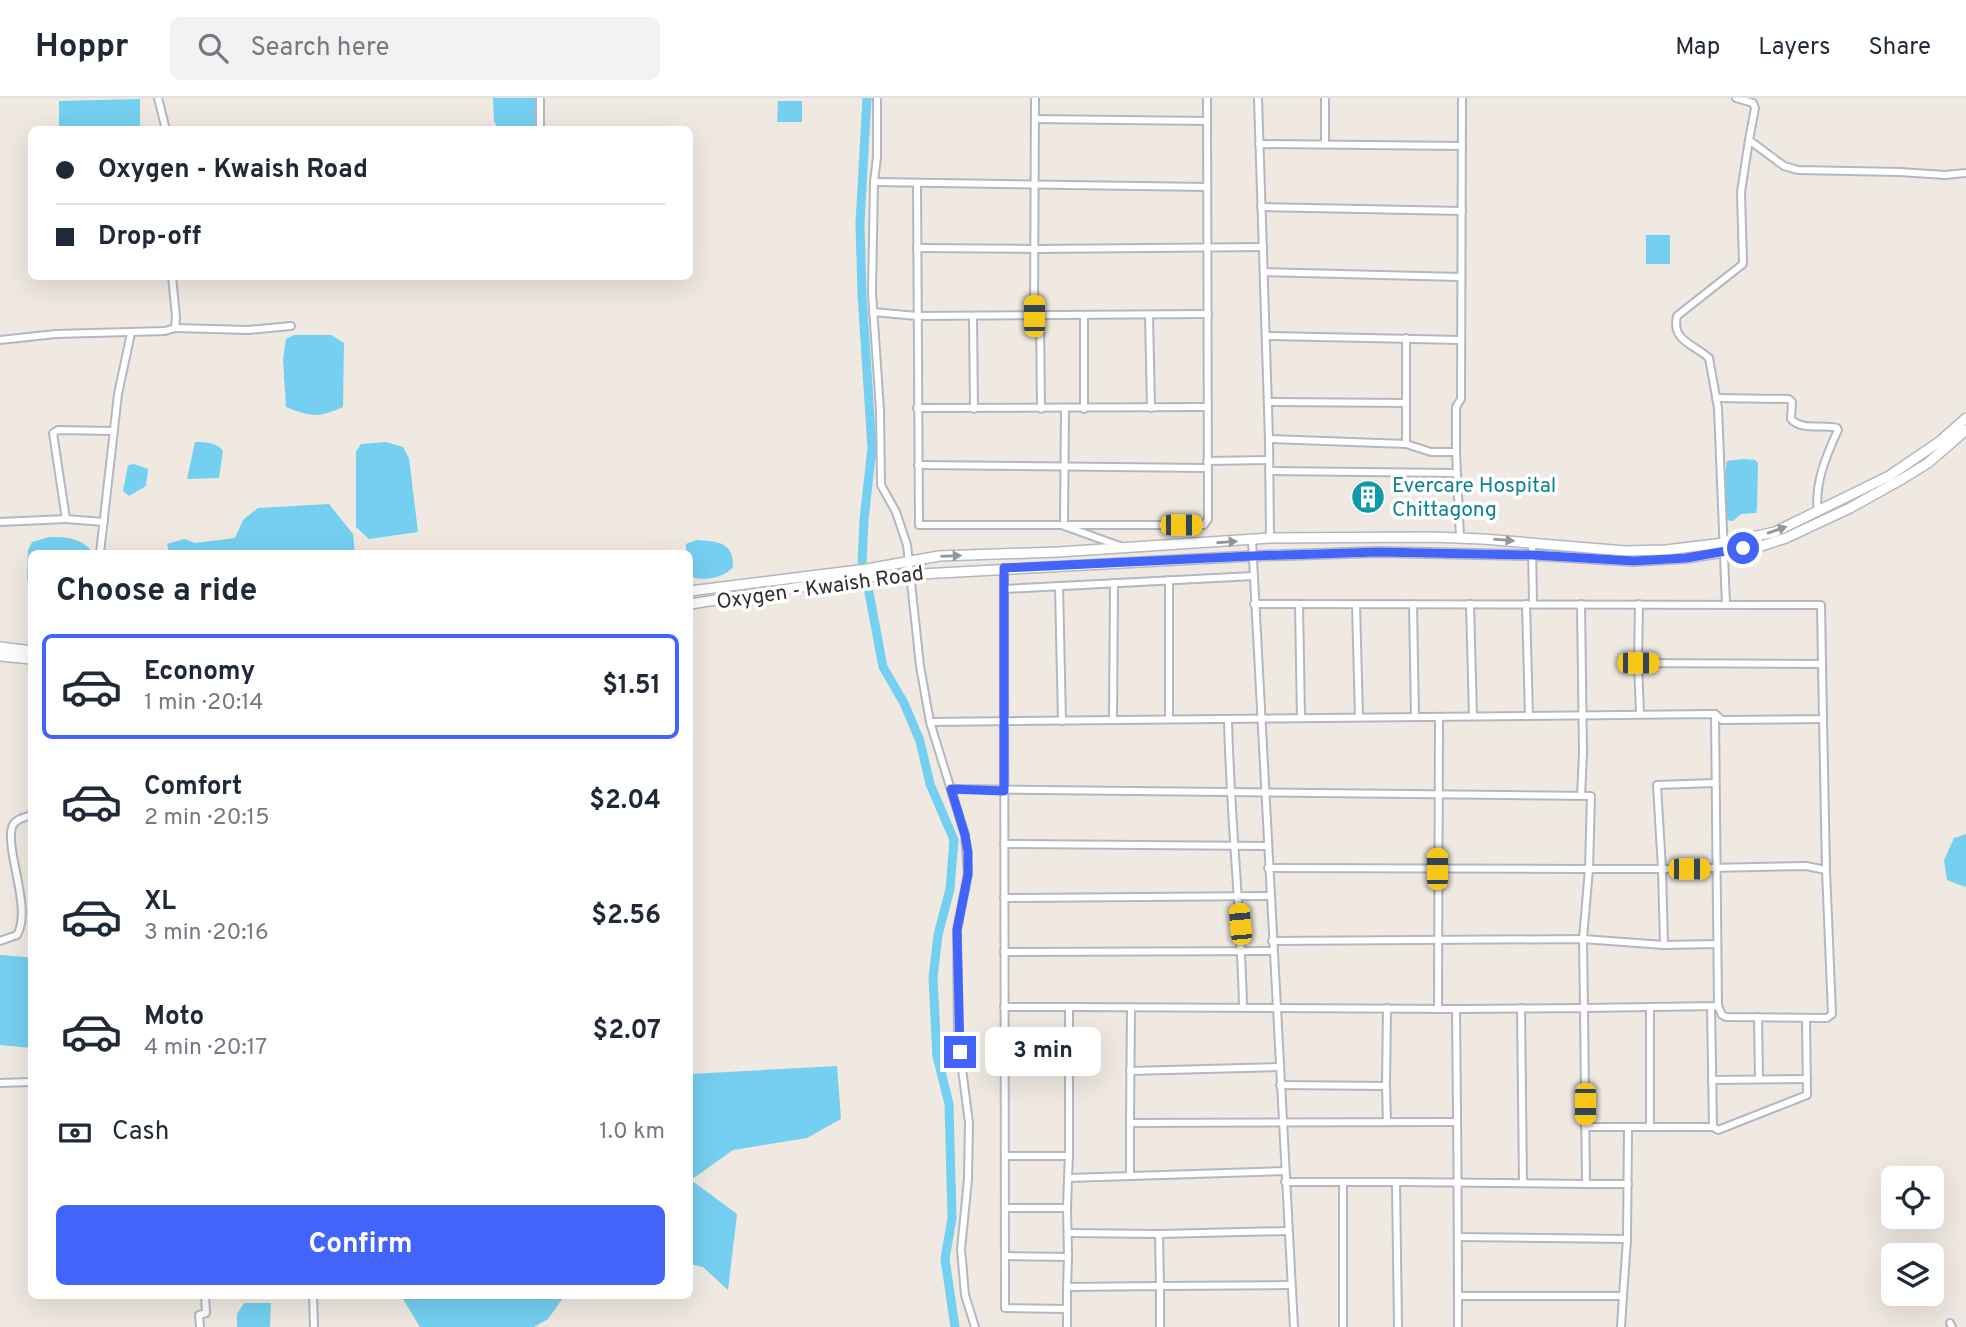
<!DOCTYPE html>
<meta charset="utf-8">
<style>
body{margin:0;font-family:Overpass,sans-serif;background:#f2f2f3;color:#1f2937;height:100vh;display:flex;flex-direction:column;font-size:26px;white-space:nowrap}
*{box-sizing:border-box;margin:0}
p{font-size:23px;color:#747a83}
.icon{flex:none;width:38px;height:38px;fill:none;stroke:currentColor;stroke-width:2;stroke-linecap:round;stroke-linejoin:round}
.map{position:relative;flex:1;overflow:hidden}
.drawer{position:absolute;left:28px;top:452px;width:665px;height:749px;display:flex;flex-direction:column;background:#fff;border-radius:10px;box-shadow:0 7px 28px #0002}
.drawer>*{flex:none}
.top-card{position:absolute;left:28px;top:28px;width:665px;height:154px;border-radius:10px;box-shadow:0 7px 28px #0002;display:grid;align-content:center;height:154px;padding:0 28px;background:#fff}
.buttons{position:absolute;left:1881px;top:1068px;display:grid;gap:14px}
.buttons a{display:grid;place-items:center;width:63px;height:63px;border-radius:10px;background:#fff;box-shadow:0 7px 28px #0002;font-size:35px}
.end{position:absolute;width:32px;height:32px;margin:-16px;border:9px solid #4264fb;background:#fff;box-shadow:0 0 0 4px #fff}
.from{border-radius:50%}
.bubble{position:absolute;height:49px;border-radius:10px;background:#fff;box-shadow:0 7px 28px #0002;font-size:23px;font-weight:700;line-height:49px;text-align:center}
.car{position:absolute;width:21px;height:42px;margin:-21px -10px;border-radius:9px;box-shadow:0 0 5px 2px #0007;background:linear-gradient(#f5c518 24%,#345 0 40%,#f5c518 0 76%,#345 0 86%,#f5c518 0)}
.top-card b{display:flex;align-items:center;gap:24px;height:66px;font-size:26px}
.top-card b+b{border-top:2px solid #e0e1e3}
.top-card i{width:18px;height:18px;background:#1f2937}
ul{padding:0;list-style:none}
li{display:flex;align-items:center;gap:21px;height:105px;margin:0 14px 10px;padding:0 14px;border:4px solid transparent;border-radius:10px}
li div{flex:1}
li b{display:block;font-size:26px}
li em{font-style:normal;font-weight:700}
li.on{border-color:#4264fb}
li>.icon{width:63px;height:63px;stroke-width:1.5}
h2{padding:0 28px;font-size:32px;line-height:84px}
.pay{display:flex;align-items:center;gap:18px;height:77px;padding:0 28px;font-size:26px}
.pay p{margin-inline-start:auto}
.cta{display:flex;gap:14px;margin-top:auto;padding:14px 28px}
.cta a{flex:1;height:80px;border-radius:10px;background:#4264fb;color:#fff;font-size:28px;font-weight:700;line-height:80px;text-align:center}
header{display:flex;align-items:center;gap:42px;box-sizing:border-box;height:98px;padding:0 35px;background:#fff;border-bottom:2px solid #e0e1e3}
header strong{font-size:33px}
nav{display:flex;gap:38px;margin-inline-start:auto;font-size:24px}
.search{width:490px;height:63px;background:#f2f2f3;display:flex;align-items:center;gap:18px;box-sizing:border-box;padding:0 24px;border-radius:10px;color:#747a83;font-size:26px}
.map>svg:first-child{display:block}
.water{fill:#75cff0}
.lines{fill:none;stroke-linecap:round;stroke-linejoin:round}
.canal{stroke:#75cff0;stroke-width:9}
.street-casing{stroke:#b4b7c1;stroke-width:10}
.secondary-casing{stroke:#b4b7c1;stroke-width:12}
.street{stroke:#fff;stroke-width:6}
.secondary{stroke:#fff;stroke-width:9}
.oneway{fill:#969696}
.route{stroke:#4264fb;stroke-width:9}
.labels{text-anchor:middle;stroke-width:7;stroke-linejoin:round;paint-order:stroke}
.culture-label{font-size:21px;fill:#0d838f;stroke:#fff;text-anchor:start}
.street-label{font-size:21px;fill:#2e2e2e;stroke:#fff}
</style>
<header>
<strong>Hoppr</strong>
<div class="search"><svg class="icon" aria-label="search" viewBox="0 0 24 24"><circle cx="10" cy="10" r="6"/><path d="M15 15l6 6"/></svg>Search here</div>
<nav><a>Map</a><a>Layers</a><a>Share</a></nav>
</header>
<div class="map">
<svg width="1966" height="1229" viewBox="0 0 1966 1229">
<rect width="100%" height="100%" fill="#efe9e1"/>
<g class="water">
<polygon points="493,0 536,0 535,28 497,29 494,23"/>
<polygon points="140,1 140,31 59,31 59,3"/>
<polygon points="778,3 802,3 802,24 777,24"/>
<rect x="1646" y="137" width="24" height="29"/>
<path d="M 294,237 L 331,237 L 344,245 L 343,309 C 318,320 311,319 286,309 L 283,262 L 286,241 Z"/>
<path d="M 195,344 C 206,344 216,344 223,353 L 219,380 L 187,381 Z"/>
<polygon points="386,344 403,349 409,360 418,434 369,441 356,429 356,354 361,346"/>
<polygon points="1744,361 1755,362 1758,365 1757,411 1756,415 1741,416 1733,423 1726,422 1724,386 1727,363"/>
<polygon points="134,366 148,371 146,388 129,398 123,393 128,367"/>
<polygon points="329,406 353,436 355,455 169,455 167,446 184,441 195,445 235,440 243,422 258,410"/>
<path d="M 49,439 C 66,439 77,439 90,451 L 90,455 L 32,455 L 31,487 L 27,482 L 28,452 L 32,444 Z"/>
<path d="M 696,442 C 717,443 734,444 733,469 C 723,480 709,482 694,480 L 690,470 L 690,455 L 686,455 L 686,446 Z"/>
<polygon points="1966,736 1966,788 1965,789 1947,782 1944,762 1954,740"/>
<polygon points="0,857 27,859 31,866 31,950 0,947"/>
<polygon points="837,968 841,1021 807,1040 733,1052 691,1082 737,1116 728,1192 703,1169 690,1166 690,976"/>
<polygon points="409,1197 565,1197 548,1221 534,1229 420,1229 403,1201"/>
<polygon points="244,1205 271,1205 270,1229 237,1229 237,1216"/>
</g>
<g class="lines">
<g class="canal">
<polyline points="862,464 864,422 872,350 862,197 860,125 867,0"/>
<polyline points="867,484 883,569 904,605 920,643 930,686 954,742 950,791 938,837 933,880 937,958 949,1006 952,1120 945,1161 955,1229"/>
</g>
<g class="street-casing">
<g id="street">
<polyline points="158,0 166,32"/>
<polyline points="877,0 877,59 874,84 872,195 880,312 881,387 896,414 907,447 920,568 930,624 965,737 968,776 957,832 958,940 969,1025 968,1081 961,1151 965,1197 975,1229"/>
<polyline points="1258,0 1269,341 1270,440"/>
<polyline points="1736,0 1753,5 1755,10 1749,42 1784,68 1798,72 1900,74 1945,77 1966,75"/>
<polyline points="1035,21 1207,23"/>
<polyline points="540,32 540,0"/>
<polyline points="1259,46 1462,48"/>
<polyline points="1325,46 1325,0"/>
<polyline points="874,84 1207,89"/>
<polyline points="917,85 919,427 1204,427 1208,421 1207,0"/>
<polyline points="1261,109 1462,113"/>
<polyline points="917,150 1035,151 1263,149"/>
<polyline points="1264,174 1461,179"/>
<polyline points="873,214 917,218 1208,216"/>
<polyline points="1084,217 1084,311"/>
<polyline points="1149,217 1151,310"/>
<polyline points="973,218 974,311"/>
<polyline points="1034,218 1035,0"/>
<polyline points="1040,218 1041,311"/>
<polyline points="175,230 248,232 291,228"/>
<polyline points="1266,238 1461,242"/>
<polyline points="0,242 56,236 165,233 175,230 176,219 172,178"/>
<path d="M 1716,300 L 1789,301 L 1792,304 L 1791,321 C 1802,333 1822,326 1837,330 L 1838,332 C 1826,358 1814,386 1818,415"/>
<polyline points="1268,304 1406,305"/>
<polyline points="917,310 1207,309"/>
<polyline points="1065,311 1064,428 1120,448"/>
<polyline points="1269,341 1406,346 1406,240"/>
<polyline points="1406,346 1431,354 1456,354 1456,309 1461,301 1462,0"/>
<polyline points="1456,354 1460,440"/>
<polyline points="1207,363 1269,362"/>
<polyline points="918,367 1207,370"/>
<polyline points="1269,373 1454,375"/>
<polyline points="66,421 104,424"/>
<polyline points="0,424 66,421 53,335 58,332 114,333"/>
<polyline points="1252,442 1294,1229"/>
<polyline points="1532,445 1533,506"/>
<polyline points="100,455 118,296 131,235"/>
<polyline points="1004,470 1005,1210 1067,1211 1067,1229"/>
<polyline points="1059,488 1062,623"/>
<polyline points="1004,491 1253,478"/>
<polyline points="1254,506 1821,507 1822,566"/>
<polyline points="1299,506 1301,620"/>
<polyline points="1356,506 1359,619"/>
<polyline points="1413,506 1415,619"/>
<polyline points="1470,506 1473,618"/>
<polyline points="1526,506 1529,618"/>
<polyline points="1581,506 1583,656 1581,698"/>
<path d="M 1726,506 L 1718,310 L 1709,260 C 1694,246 1671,243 1677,218 L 1743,166 L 1741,94 L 1749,42"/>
<polyline points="1638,565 1639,506"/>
<polyline points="1640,616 1638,565 1822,566 1823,621 1722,622 1715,616"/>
<polyline points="1169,621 1169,482"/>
<path d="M 1228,621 C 1230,717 1241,813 1243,909"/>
<polyline points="1113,622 1114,485"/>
<polyline points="930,624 1715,616 1718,908 1584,910 1583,841 1589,771 1268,770"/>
<polyline points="951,691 1591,698 1589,771 1662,771 1657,687 1715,685"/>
<polyline points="1004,746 1267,748"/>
<polyline points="1004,800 1270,798"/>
<path d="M 0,843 L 17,837 C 33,810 3,748 13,727 C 16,721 25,719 32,717"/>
<polyline points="1272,843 1583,841 1664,847 1717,846"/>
<polyline points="1664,847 1662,771 1806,768 1826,772"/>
<polyline points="1004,854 1273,853"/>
<polyline points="1718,908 1722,917 1726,919 1827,920 1832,916 1826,772 1823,621"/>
<polyline points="1004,909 1069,909 1069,1058"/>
<polyline points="1069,909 1456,911"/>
<polyline points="1650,909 1650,1029"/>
<polyline points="1711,909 1713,1029 1718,1032 1807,997 1806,920"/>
<polyline points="1521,910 1523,1085"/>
<polyline points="1438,911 1439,619"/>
<polyline points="1758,919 1759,981"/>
<polyline points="1130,973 1279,969"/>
<polyline points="1712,982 1807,981"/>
<polyline points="0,985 32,984"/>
<polyline points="1280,987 1386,988 1387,1024"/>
<polyline points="1386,988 1387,910"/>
<polyline points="1130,1025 1131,909"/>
<polyline points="1585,1029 1713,1029"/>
<polyline points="1005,1058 1069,1058 1068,1080"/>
<polyline points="1130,1078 1130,1025 1457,1024"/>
<polyline points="1285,1084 1396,1084 1398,1229"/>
<polyline points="1343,1084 1343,1229"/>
<path d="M 1396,1084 L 1586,1086 L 1584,910 L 1456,911 C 1457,1007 1458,1102 1458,1198"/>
<polyline points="1586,1086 1628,1086"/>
<polyline points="1005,1110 1067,1110 1068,1159"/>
<polyline points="1067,1110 1068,1080 1285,1073"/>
<polyline points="1068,1135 1159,1136 1160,1188 1291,1187"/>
<polyline points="1159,1136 1288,1133"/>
<polyline points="1458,1139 1627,1141 1623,1198 1458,1198 1458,1229"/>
<polyline points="1627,1141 1628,1029"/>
<polyline points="1005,1158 1068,1159 1067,1189"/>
<polyline points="313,1197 314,1229"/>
<polyline points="1067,1211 1067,1189 1160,1188 1160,1229"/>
<polyline points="1950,1225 1952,1229"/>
<polyline points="200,1229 199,1217 206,1215 205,1197"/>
<polyline points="1621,1229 1623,1198"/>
</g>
</g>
<g class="secondary-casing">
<g id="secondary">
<polyline points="690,493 867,471 939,458 1058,454 1270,440 1432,439 1483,441 1625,453 1666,452 1724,445 1775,434 1889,378 1939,344 1966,320"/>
<polyline points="690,506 866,479 1252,458 1378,454 1532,457 1634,463 1686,460 1761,448 1786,440 1850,410 1902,381 1928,365 1966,332"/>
<polyline points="0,549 32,553"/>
<polyline points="0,558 32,561"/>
</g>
</g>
<use href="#street" class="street"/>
<use href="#secondary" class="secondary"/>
</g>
<defs><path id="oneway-solid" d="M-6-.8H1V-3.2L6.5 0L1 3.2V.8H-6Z" transform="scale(1.75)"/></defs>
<g class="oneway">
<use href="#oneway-solid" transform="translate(1777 432) rotate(-19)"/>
<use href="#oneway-solid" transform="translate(1504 442) rotate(5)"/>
<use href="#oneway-solid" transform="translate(1227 444) rotate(-4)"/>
<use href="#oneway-solid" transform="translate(951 458) rotate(-2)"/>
</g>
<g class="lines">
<polyline class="route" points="960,954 957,832 968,776 968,754 965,737 951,691 1004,693 1004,470 1252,458 1378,454 1532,457 1634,463 1686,460 1743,450"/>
</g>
<defs>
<g id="building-disc" transform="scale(1.75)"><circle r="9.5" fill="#0f9aa8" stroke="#fff"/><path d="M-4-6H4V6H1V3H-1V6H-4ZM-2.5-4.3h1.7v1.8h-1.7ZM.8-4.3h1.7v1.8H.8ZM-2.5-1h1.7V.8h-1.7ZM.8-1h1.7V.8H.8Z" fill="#fff"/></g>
</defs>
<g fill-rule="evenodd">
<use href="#building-disc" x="1368" y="399"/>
</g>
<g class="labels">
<g class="culture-label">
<text x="1392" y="394">Evercare Hospital<tspan x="1392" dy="24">Chittagong</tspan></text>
</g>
<g class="street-label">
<text transform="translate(820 489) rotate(-8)" y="7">Oxygen - Kwaish Road</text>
</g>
</g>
</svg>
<div class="buttons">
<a><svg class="icon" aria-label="locate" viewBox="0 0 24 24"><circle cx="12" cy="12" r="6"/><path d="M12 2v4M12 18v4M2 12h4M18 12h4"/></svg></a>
<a><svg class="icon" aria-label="layers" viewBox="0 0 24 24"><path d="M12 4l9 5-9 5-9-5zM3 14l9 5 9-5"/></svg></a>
</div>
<i class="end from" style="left:1743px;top:450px"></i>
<i class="end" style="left:960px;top:954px"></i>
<div class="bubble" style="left:985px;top:929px;width:116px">3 min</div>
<i class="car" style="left:1034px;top:218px;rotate:0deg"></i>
<i class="car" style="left:1181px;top:427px;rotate:90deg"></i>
<i class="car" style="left:1638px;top:565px;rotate:90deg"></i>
<i class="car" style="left:1437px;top:771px;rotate:0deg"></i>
<i class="car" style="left:1689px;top:771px;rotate:90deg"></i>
<i class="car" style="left:1240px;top:826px;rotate:355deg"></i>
<i class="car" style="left:1585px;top:1006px;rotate:180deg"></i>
<div class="top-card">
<b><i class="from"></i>Oxygen - Kwaish Road</b>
<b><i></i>Drop-off</b>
</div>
<section class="drawer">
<h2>Choose a ride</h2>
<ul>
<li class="on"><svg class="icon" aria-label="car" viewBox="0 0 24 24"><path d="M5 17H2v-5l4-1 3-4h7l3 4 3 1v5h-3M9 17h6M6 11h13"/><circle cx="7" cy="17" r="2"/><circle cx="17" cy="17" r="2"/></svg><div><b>Economy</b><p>1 min · 20:14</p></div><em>$1.51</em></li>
<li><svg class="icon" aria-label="car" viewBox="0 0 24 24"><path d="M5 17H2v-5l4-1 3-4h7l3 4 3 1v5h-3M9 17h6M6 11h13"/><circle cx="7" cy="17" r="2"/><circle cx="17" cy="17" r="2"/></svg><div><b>Comfort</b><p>2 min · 20:15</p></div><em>$2.04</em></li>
<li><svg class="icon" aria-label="car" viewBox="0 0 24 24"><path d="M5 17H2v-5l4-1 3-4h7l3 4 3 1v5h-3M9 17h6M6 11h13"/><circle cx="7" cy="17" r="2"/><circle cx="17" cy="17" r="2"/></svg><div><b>XL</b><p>3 min · 20:16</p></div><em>$2.56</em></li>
<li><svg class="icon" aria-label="car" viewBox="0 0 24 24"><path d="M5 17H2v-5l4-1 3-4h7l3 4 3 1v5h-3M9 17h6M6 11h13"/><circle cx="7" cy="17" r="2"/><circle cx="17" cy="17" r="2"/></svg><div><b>Moto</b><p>4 min · 20:17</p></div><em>$2.07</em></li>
</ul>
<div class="pay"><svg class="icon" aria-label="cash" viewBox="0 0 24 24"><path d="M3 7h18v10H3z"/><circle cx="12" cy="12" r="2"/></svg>Cash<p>1.0 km</p></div>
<div class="cta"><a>Confirm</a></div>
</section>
</div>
